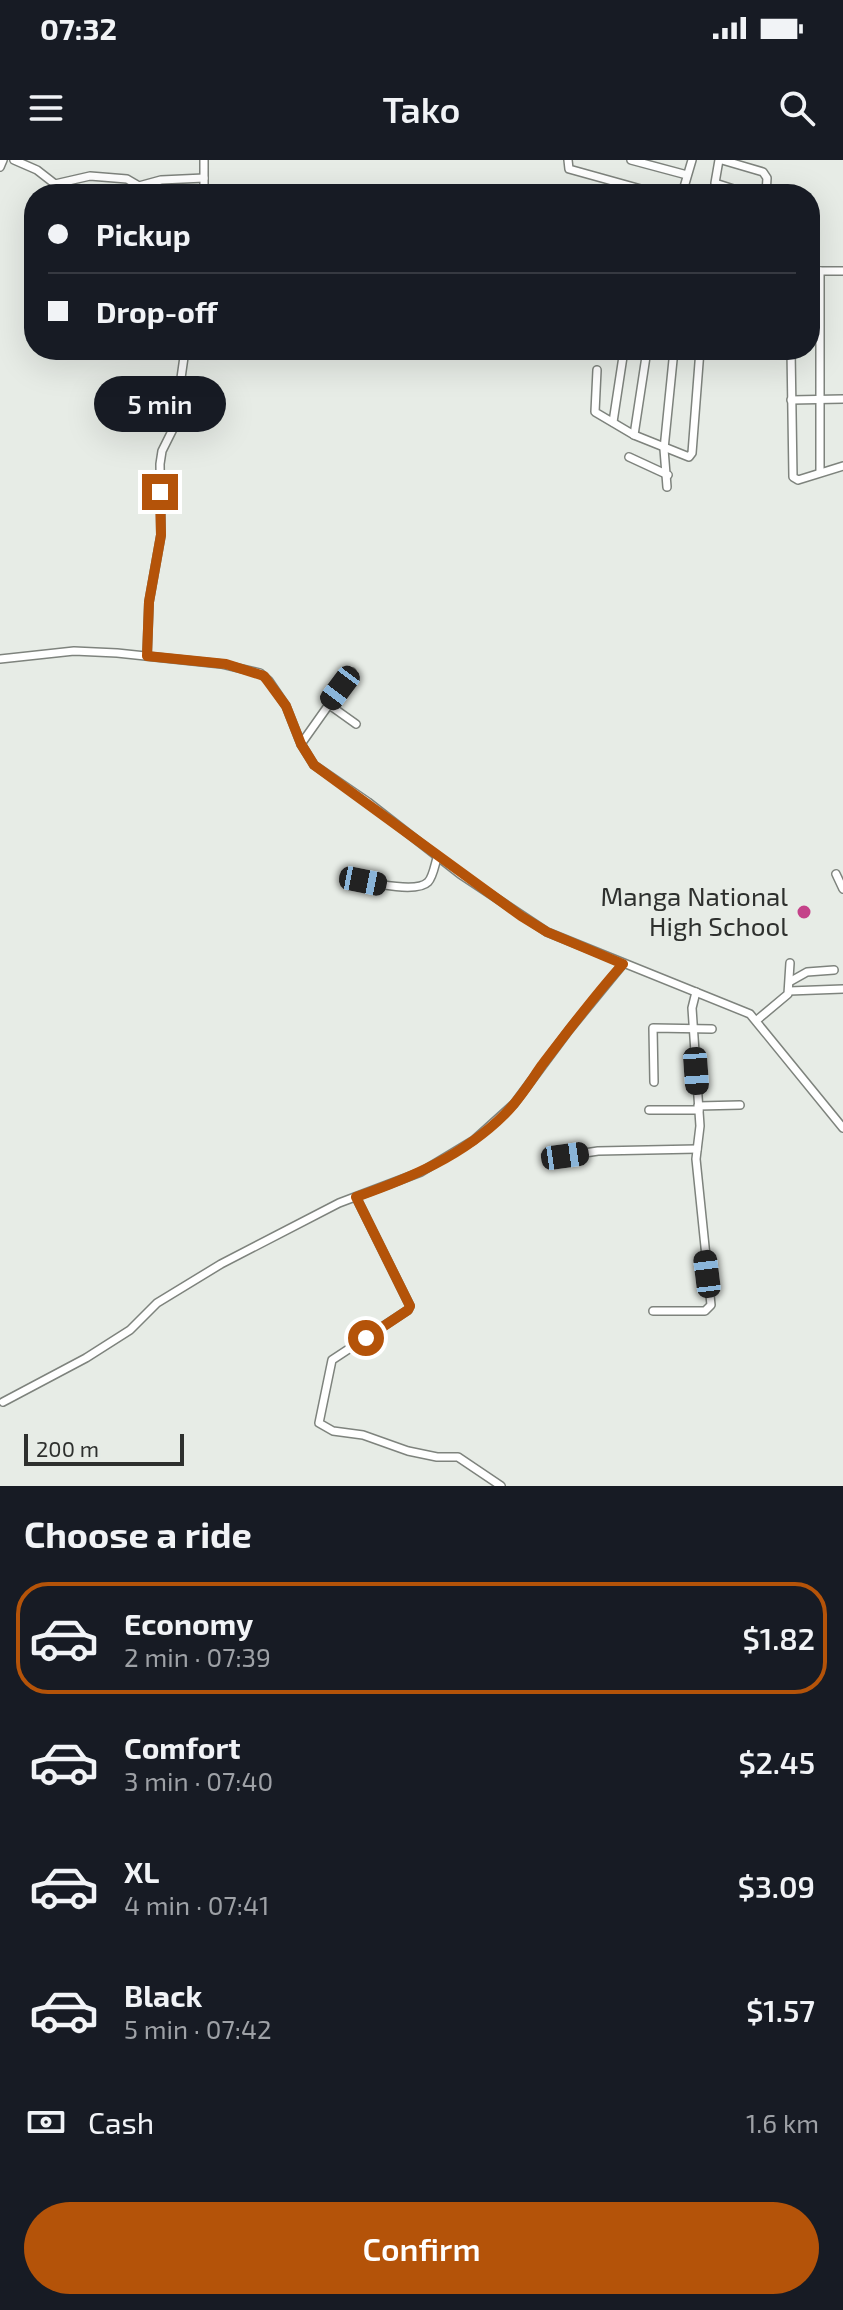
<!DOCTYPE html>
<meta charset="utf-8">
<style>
body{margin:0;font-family:"Exo 2",sans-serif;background:#20242c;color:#f1f3f6;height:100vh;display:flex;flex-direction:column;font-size:30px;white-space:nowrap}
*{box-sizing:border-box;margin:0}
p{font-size:26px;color:#9ea1a6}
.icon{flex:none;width:44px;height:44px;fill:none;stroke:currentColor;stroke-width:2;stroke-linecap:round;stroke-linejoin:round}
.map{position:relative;height:1326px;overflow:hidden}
.details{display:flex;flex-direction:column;background:#171b24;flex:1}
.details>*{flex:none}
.banner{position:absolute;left:24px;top:24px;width:796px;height:176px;border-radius:32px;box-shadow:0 8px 32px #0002;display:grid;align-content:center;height:176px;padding:0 24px;background:#171b24}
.scale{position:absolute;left:24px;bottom:20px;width:160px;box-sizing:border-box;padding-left:8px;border:4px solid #2e302e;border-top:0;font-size:22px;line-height:28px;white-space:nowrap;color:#2e302e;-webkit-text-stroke:6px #e7ece6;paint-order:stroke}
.end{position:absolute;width:36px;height:36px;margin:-18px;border:10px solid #b45309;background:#fff;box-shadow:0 0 0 4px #fff}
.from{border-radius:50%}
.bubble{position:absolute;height:56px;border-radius:28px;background:#171b24;box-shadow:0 8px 32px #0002;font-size:26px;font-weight:600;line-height:56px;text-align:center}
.car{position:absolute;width:24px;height:48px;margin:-24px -12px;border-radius:10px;box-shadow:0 0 6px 2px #0007;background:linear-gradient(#222 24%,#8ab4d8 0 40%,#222 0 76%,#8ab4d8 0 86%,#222 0)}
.banner b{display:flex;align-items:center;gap:28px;height:76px;font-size:30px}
.banner b+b{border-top:2px solid #363941}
.banner i{width:20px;height:20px;background:#f1f3f6}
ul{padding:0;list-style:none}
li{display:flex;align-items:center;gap:24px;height:112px;margin:0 16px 12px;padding:0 8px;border:4px solid transparent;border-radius:32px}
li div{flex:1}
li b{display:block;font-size:30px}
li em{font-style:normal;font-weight:600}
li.on{border-color:#b45309}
li>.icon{width:72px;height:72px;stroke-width:1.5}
h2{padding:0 24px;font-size:36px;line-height:96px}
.pay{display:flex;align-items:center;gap:20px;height:88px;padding:0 24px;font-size:30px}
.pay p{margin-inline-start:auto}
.primary-button{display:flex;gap:16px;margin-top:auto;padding:16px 24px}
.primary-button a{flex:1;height:92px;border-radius:48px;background:#b45309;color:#fff;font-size:32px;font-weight:600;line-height:92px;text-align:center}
.status{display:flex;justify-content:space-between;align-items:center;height:56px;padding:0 40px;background:#171b24;direction:ltr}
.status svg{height:22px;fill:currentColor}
header{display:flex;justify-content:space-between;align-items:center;height:104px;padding:0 24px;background:#171b24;font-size:36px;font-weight:600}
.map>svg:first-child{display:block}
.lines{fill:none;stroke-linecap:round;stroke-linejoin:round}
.minor-casing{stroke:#7e837d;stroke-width:10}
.minor{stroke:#fff;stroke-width:7}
.route{stroke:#b45309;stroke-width:10}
.poi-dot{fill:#c44289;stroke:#e7ece6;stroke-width:3}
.labels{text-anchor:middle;stroke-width:6;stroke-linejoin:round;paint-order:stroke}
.poi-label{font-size:26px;fill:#2e302e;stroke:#e7ece6;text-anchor:end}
</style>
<div class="status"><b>07:32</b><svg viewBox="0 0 49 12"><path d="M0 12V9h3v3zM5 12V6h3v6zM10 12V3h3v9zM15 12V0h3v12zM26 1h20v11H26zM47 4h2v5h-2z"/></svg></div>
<header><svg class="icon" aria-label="menu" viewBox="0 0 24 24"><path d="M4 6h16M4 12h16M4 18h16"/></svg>Tako<svg class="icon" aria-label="search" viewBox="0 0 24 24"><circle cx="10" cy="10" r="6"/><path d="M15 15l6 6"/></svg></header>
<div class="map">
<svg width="843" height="1326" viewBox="0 0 843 1326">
<rect width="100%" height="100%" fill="#e7ece6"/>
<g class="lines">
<g class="minor-casing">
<g id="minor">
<polyline points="14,0 37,10 55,24 90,16 127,19 139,26 161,20 204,18"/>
<polyline points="204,0 204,34"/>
<polyline points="568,0 569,9 659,34"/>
<polyline points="631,0 687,15"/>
<polyline points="719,0 715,23 749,34"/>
<polyline points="722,0 763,12 767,18 766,34"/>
<polyline points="0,7 3,0"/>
<polyline points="682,34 692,0"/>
<polyline points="810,111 843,111"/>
<polyline points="820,111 820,312"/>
<polyline points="791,190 793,317 798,320 843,306"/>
<polyline points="597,210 595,252 634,275 689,297 692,293 700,190"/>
<polyline points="791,240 843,239"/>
<polyline points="613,262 624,190"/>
<polyline points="634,275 647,190"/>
<polyline points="629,297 668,315"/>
<polyline points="667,327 664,289 674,190"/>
<polyline points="147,496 149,442 161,375 160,304 162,291 174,267 185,190"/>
<polyline points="0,499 74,491 117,493 221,504 260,513 269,521 286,546 301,584 314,605 368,642 460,714 547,772 750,854 843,968"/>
<polyline points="328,544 356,564"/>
<polyline points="301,584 352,512"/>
<polyline points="836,714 843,729"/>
<path d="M 344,717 C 361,720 415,735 428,722 C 433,717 435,704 437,698"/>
<polyline points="791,821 807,812 834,810"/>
<polyline points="789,831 843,829"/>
<polyline points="757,860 788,834 790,803"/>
<polyline points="654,922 653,868 712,869"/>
<polyline points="698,946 740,945"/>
<polyline points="649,950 699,950"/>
<polyline points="565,996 598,991 697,989"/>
<polyline points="356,1037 410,1146 408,1150 332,1200 319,1263 333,1271 363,1275 408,1291 437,1297 458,1297 501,1326"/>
<polyline points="653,1151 705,1151 711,1145 696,999 700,966 692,848 696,832"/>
<polyline points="3,1242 86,1198 130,1170 157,1143 221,1104 339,1043 421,1012 474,980 514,944 569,870 623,804"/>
</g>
</g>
<use href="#minor" class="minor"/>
</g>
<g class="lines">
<path class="route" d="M 160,332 L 161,375 L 149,442 L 147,496 L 226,504 L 264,516 L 286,546 L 301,584 L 314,605 L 521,756 L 547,772 L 623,804 C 594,836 568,871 542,905 C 530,922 520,939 505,954 C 463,996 410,1018 356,1037 L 410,1146 L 408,1150 L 366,1178"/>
</g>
<circle class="poi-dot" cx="804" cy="752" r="8"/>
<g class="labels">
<g class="poi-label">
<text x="788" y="746">Manga National<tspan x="788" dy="30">High School</tspan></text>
</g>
</g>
</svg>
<div class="scale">200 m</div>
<i class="end from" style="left:366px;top:1178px"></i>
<i class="end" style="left:160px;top:332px"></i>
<div class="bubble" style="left:94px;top:216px;width:132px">5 min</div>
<i class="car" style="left:340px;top:528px;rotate:217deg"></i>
<i class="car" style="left:363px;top:721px;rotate:101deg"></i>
<i class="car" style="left:696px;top:911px;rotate:176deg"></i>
<i class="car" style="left:565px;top:996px;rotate:82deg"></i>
<i class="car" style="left:707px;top:1114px;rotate:353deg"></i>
<div class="banner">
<b><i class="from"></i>Pickup</b>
<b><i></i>Drop-off</b>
</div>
</div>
<section class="details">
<h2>Choose a ride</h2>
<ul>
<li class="on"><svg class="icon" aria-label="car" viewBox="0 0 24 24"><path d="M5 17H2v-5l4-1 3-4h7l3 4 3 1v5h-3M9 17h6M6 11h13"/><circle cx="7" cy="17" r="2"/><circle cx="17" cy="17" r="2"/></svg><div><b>Economy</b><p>2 min · 07:39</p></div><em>$1.82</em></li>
<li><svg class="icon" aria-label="car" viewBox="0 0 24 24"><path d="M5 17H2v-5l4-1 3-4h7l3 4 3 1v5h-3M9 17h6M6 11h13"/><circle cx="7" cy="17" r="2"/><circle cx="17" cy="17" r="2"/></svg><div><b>Comfort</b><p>3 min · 07:40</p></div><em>$2.45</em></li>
<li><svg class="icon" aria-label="car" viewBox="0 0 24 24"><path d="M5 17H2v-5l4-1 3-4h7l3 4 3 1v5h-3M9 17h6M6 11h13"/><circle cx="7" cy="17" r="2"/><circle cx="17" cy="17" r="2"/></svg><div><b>XL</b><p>4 min · 07:41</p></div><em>$3.09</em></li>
<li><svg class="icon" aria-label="car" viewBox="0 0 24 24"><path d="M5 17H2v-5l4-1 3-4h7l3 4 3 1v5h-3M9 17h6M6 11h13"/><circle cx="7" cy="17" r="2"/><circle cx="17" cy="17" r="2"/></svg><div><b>Black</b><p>5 min · 07:42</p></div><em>$1.57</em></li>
</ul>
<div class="pay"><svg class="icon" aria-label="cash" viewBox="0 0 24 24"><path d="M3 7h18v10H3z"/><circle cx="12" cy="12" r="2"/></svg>Cash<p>1.6 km</p></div>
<div class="primary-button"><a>Confirm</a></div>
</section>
